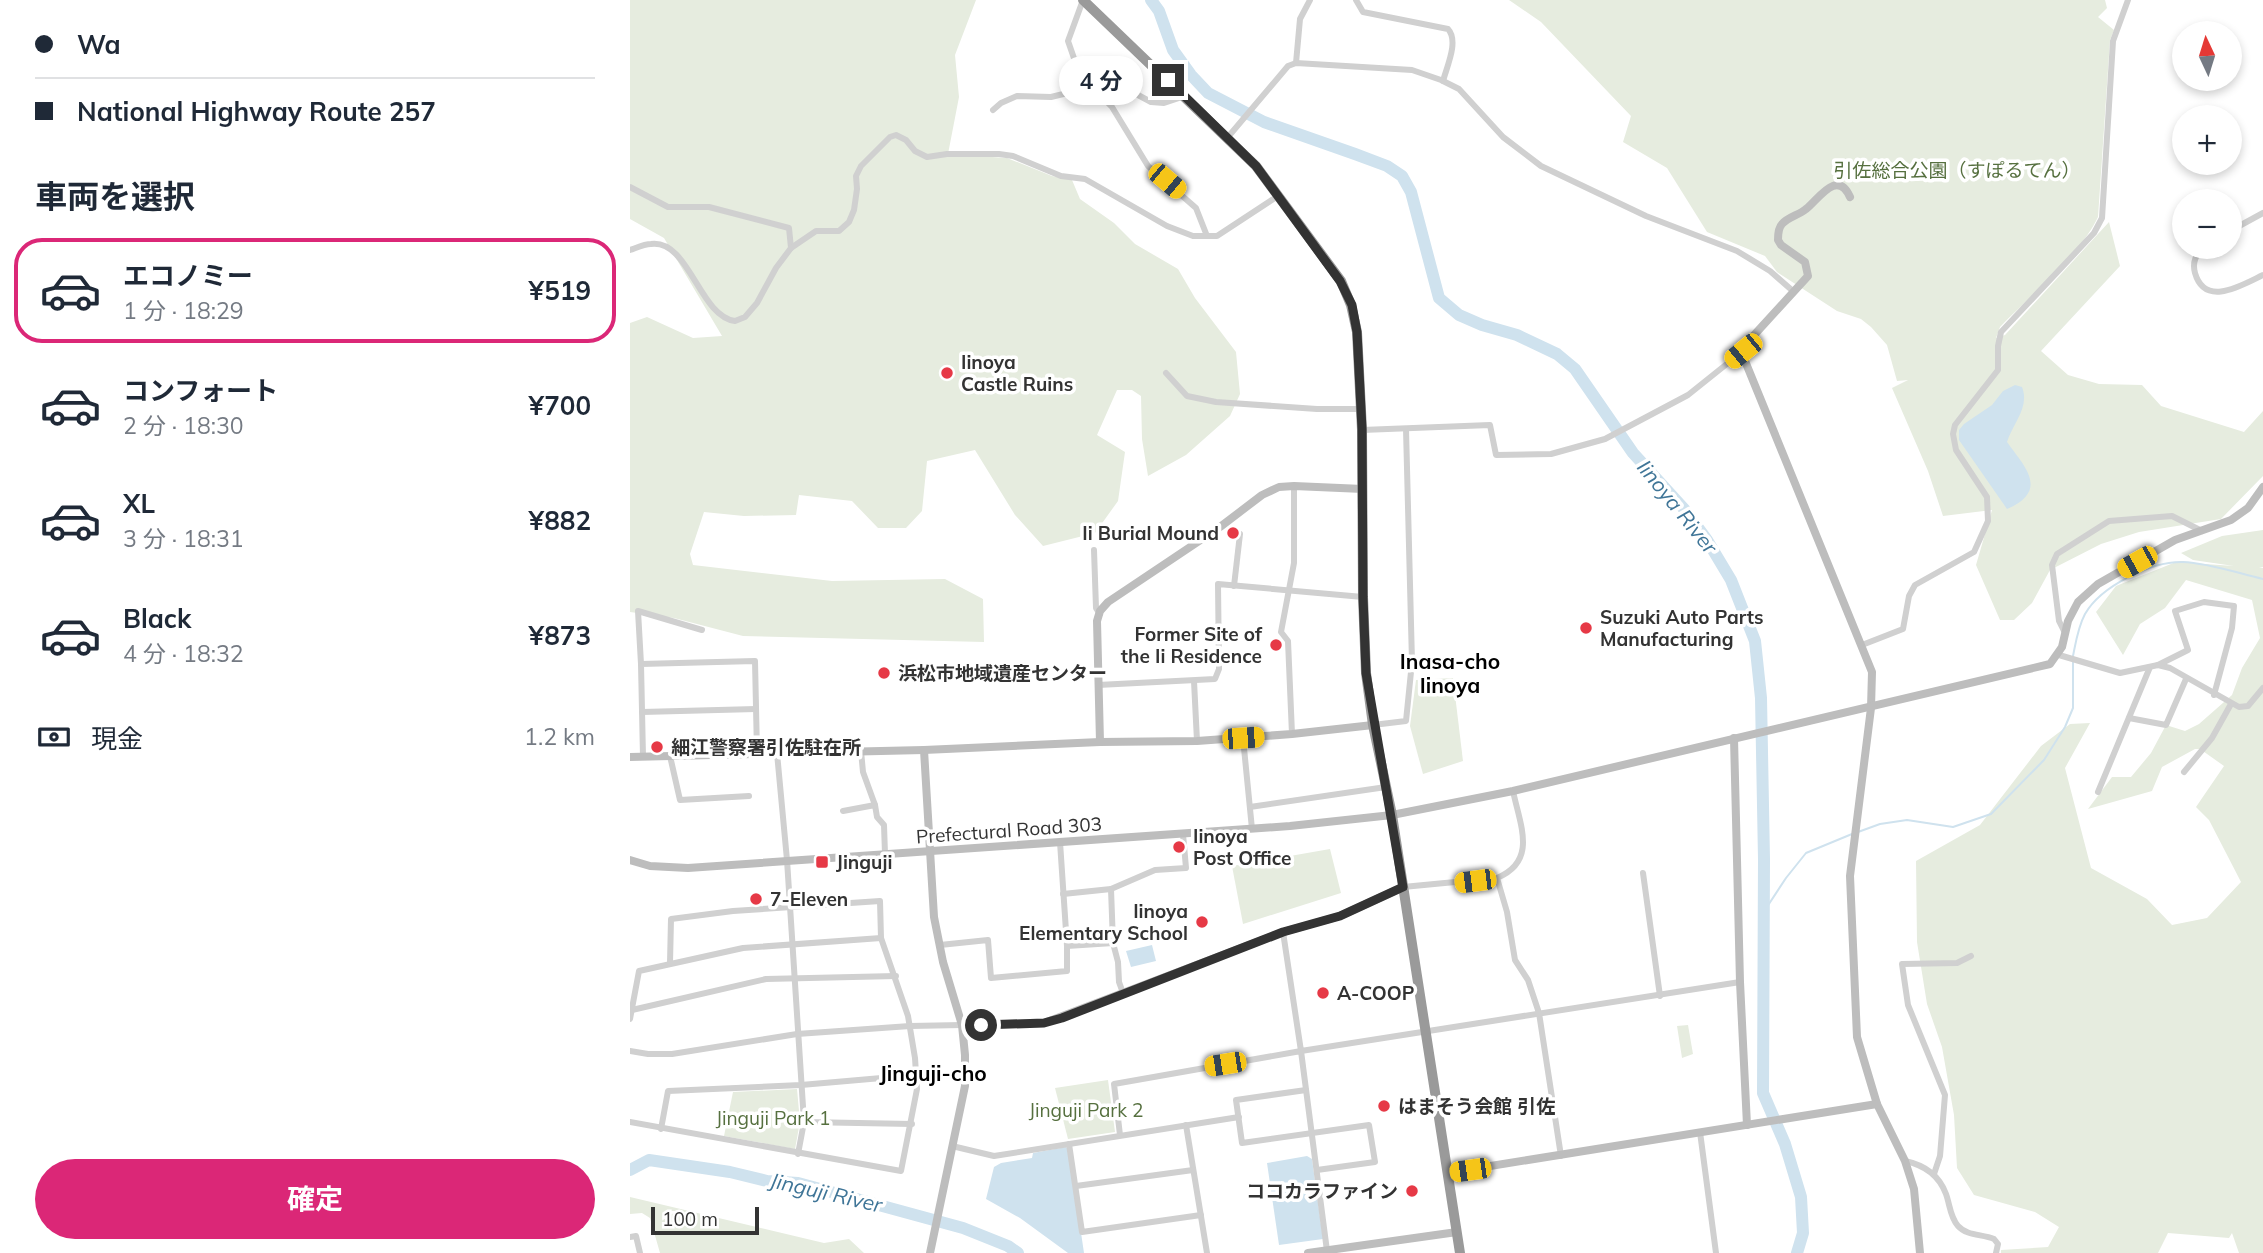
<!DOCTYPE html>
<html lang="ja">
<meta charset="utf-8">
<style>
body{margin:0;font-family:Mulish,"Noto Sans JP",sans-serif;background:#f2f2f3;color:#1f2937;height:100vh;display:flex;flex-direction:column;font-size:26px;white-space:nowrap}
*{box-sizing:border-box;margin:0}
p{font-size:23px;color:#747a83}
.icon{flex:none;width:38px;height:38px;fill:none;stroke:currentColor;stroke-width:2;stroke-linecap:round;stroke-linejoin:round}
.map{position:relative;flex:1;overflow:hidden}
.side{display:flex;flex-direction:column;background:#fff;width:630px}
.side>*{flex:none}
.hud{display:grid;align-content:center;height:154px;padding:0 35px;background:#fff}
.needle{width:46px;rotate:356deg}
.fabs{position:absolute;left:1542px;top:21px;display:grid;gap:14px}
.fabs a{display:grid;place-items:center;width:70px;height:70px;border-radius:50%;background:#fff;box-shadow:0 4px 10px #0003;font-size:35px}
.scale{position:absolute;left:21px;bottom:18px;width:108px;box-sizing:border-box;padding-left:7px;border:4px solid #333;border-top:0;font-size:19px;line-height:24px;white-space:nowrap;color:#333;-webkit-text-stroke:5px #fff;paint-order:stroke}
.end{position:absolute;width:32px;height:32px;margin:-16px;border:9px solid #333;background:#fff;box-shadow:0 0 0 4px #fff}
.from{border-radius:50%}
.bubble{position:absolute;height:49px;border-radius:24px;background:#fff;box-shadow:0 4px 10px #0003;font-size:23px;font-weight:700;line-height:49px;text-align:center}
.car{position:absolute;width:21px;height:42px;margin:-21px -10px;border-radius:9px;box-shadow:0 0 5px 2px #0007;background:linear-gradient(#f5c518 24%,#345 0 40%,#f5c518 0 76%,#345 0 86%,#f5c518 0)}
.hud b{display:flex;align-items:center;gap:24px;height:66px;font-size:26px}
.hud b+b{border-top:2px solid #e0e1e3}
.hud i{width:18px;height:18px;background:#1f2937}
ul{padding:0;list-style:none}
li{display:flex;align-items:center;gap:21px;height:105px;margin:0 14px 10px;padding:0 21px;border:4px solid transparent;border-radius:28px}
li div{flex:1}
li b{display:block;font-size:26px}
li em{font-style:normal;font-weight:700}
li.on{border-color:#db2777}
li>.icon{width:63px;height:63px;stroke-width:1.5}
h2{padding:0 35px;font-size:32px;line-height:84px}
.pay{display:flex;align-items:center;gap:18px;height:77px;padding:0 35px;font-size:26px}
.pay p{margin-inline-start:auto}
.action{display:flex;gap:14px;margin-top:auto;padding:14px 35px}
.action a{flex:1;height:80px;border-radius:42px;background:#db2777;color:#fff;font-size:28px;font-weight:700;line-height:80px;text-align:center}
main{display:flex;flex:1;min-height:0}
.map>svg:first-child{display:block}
.green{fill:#e6ecdf}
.water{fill:#cfe2ee}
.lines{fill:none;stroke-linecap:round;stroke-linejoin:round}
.stream{stroke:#cfe2ee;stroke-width:2}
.river{stroke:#cfe2ee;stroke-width:12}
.street{stroke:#d0d0d0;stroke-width:6}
.secondary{stroke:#bdbdbd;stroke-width:8}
.highway{stroke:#9a9a9a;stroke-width:10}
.route{stroke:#333;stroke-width:9}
.poi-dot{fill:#e63946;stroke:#fff;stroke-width:2.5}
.labels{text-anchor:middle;stroke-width:7;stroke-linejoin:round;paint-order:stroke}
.park-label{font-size:19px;fill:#56703f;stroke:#fff}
.poi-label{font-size:19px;font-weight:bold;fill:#333;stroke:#fff;text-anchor:start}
.street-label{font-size:19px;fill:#333;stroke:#fff}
.water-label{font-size:21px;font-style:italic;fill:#3f7597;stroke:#fff}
.neighbourhood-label{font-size:21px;font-weight:bold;fill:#000;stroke:#fff}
</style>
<main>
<section class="side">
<div class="hud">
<b><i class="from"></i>Wa</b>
<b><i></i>National Highway Route 257</b>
</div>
<h2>車両を選択</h2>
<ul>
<li class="on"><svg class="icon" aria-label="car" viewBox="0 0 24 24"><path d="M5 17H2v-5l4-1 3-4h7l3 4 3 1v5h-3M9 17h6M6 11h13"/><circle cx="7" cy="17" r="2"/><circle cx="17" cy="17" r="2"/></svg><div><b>エコノミー</b><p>1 分 · 18:29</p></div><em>¥519</em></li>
<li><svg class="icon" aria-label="car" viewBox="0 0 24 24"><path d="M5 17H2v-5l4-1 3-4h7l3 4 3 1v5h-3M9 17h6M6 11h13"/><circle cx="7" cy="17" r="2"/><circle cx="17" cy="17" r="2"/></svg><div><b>コンフォート</b><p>2 分 · 18:30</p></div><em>¥700</em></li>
<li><svg class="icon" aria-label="car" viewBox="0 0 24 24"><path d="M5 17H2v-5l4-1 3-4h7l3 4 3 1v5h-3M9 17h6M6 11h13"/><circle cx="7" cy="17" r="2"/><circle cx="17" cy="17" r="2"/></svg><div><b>XL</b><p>3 分 · 18:31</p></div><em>¥882</em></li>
<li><svg class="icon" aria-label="car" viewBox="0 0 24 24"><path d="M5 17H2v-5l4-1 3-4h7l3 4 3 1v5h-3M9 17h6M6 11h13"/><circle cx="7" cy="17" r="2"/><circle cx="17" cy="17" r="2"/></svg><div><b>Black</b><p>4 分 · 18:32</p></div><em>¥873</em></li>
</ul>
<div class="pay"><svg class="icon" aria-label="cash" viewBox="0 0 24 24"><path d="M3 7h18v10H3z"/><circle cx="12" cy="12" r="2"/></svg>現金<p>1.2 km</p></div>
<div class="action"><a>確定</a></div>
</section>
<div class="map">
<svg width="1633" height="1253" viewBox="0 0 1633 1253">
<rect width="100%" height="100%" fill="#fff"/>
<g class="green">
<polygon points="0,0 346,0 325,55 329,97 318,154 377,158 422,176 442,180 450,199 484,223 505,244 548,269 565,298 606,352 610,394 600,416 556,455 518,476 512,439 511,396 502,390 487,390 467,435 495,452 488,501 465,533 413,546 385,515 345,450 297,461 292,511 276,528 248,528 222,501 169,495 166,515 114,516 74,512 60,554 63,565 202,581 315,579 353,599 354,642 113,636 44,618 0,612 0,323 17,317 63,338 92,336 34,238 0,219"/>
<path d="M 879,0 L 1475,0 L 1477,8 L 1468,17 L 1484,30 L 1480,40 L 1468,217 C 1450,255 1400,296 1370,327 L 1366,338 L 1375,335 L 1479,222 L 1490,266 L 1411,351 L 1438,375 L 1469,384 L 1512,385 L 1531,406 L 1614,432 L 1633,411 L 1633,476 L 1591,519 L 1509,532 L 1471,544 L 1420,570 L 1402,603 L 1384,620 L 1370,620 L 1346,565 L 1362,510 L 1313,516 L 1298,471 L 1262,388 L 1278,380 L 1267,381 L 1257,345 L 1241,327 L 1231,319 L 1207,311 L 1147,272 L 1135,256 L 1077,232 L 1037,168 L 993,142 L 1001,116 L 911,22 Z"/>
<polygon points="1633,530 1633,567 1629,568 1633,568 1633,1253 1609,1253 1602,1233 1599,1238 1538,1233 1528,1253 1371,1253 1371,1250 1418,1247 1429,1227 1405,1212 1344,1195 1327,1168 1324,1115 1312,1047 1297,1004 1287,942 1286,861 1350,825 1411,746 1440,724 1460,723 1435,768 1461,868 1517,899 1542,925 1577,918 1611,882 1579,820 1566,807 1594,766 1570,749 1565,749 1532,767 1522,791 1458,809 1482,777 1501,777 1521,753 1536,725 1555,731 1569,724 1602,695 1612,668 1630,638 1622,600 1556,580 1535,608 1510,624 1493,655 1466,612 1486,586 1546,562 1604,566 1563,560 1551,553 1592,536"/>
<polygon points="823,678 833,761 793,774 780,726 786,680"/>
<polygon points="700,849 711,893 613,924 602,866"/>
<polygon points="1058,1025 1063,1054 1052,1058 1047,1026"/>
<polygon points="478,1080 485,1132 438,1139 425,1088"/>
<polygon points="167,1089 170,1122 165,1149 94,1136 103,1092"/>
<polygon points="0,1197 194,1243 219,1239 234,1253 30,1253 20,1218 12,1213 0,1214"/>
</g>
<g class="water">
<path d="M 1385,385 L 1392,387 C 1400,407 1383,423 1377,442 C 1393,465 1421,490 1377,509 L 1329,440 L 1329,430 L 1334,424 L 1362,405 L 1373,391 Z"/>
<polygon points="522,945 526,961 501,967 496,951"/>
<polygon points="436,1147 439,1151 454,1253 438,1253 390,1218 356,1199 364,1167 371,1163 402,1158 403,1153"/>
<polygon points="677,1156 682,1159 693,1239 649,1245 637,1163"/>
</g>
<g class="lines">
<g class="stream">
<path d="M 1443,656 C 1446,641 1448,627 1455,614 C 1471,586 1522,561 1553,562 C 1579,563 1607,573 1633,579"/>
<polyline points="1228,832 1250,824 1277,820 1323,827 1361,814 1414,760 1435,727 1443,708 1443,661"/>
<polyline points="1133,913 1156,878 1176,853 1222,834"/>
</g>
<g class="river">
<polyline points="521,0 529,11 543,50 561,75 578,93 634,122 725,154 757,166 772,176 781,192 809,298 829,315 852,325 887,335 927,354 945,369 1003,453 1055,510 1077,540 1101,580 1125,641 1131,698 1134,859 1133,1093 1155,1144 1171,1197 1173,1233 1167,1253"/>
<polyline points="0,1170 19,1160 100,1172 137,1181 168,1183 333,1228 378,1246 388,1253"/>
</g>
<g class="street">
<polyline points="453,0 438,41 446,64 462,87 482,107 518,166 566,208 577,236"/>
<path d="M 726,0 L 733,12 L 818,29 C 829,41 817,66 813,81"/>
<polyline points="666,63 670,19 680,0"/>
<polyline points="363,110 371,103 387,96 421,97 462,87 483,86 495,88 521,102 534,103 555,96"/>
<polyline points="598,137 658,66 666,63 782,70 811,80 829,89 873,137 911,166 1016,216 1107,251 1140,271 1164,292"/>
<polyline points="0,187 38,207 79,207 159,228 161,248"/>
<polyline points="1600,231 1633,213"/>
<path d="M 1573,247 C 1566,255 1562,262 1565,273 C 1575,308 1612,285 1633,275"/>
<path d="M 0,250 C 6,248 14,244 21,244 C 59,239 69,316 105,321 L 115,317 L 127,303 L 146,268 L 161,248 L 186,231 L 209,231 L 219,222 L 224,210 L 227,189 L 226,176 L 231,166 L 260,137 L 266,135 L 276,140 L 285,151 L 297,157 L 317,154 L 369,154 L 383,156 L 431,176 L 455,179 L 537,226 L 563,236 L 587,236 L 648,196"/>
<polyline points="536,373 557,396 586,402 687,409 731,409"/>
<polyline points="732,430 860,425 866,455 921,454 975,439 1058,395 1113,351"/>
<polyline points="464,550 466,608 470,614"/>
<polyline points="604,586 610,534"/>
<polyline points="1435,633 1429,621 1422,565 1427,554 1479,521 1542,516 1572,531"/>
<polyline points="1232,645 1273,629 1279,596 1285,585 1344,552 1358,521 1357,497 1326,450 1323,434 1325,425 1368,370 1368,346 1371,332 1464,233 1472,218 1483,41 1498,0"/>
<polyline points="1429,655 1490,673 1528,665 1540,668 1609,707 1618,706 1633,688"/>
<polyline points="11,664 8,611 72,630"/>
<polyline points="1528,665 1558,650 1545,611 1574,602 1604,606 1602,628 1584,695"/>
<polyline points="564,681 567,741"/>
<polyline points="468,685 585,679 589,669 588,584 733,597"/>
<polyline points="12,712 126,709"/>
<polyline points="1499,718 1536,725 1556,679"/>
<polyline points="743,725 776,721 782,662 776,429"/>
<polyline points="662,734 658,641 651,632 664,563 664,486"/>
<polyline points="613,738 622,829"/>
<polyline points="231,751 233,772 245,805"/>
<polyline points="147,753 157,860 174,1122 168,1154"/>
<polyline points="40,756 50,800 119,796"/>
<polyline points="13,757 11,664 125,661 127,753"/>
<polyline points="1554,772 1582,738 1601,704"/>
<path d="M 883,791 C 890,825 908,861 867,878 L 877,912 L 885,960 L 898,980 L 909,1013 L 931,1156"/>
<polyline points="1468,792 1520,667"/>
<polyline points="620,807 756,787"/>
<polyline points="213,811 245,805 247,817 254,825 255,854"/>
<polyline points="430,842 437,946 483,943"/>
<polyline points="1013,873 1030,996"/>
<polyline points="773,887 867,878"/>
<polyline points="481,889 483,943 488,962 489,982 493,993"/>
<polyline points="433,894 481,889 525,870 556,868 553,834"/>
<polyline points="653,932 671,1051 1110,982"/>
<polyline points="310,945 358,940 361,978 437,971 437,946"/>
<polyline points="2,1010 136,979 266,976"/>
<polyline points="0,1019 9,971 113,948 251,938"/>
<polyline points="0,1051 18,1054 42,1054 167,1034 280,1026 332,1025"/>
<polyline points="676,1090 606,1100 612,1143 739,1125 745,1162 687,1170"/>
<polyline points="0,1122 271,1171 287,1089 285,1058 278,1016 251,938 250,901 103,911 41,919 40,963"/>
<polyline points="174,1122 282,1124"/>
<polyline points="556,1125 577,1253"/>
<polyline points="31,1129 38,1091 171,1085 286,1075"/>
<polyline points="1070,1132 1086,1253"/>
<polyline points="490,1135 484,1084 671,1051 697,1251"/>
<polyline points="439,1144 452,1232 571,1215"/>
<polyline points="322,1146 364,1156 609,1117"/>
<path d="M 1275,1161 C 1294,1165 1309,1175 1316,1194 C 1320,1205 1320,1217 1328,1226 C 1337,1236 1352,1234 1364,1239 L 1368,1244 L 1366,1253"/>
<polyline points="1304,1174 1310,1156 1315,1095 1278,1005 1272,964 1327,963 1341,956"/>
<polyline points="446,1186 563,1170"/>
<polyline points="0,1237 6,1236 10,1253"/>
</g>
<g class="secondary">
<path d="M 1220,197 C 1207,168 1188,200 1176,209 C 1169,215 1158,217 1152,224 C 1148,228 1148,235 1148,240 L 1151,245 L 1175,262 L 1178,276 L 1115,345 L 1113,356 L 1242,672 L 1241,708 L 1220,876 L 1227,1037 L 1247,1104 L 1275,1161 L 1284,1189 L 1290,1253"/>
<polyline points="1104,738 1110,982 1117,1125"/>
<polyline points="470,742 467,621 470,611 478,602 590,527 632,495 649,487 664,486 733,489"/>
<polyline points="294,750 304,917 313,962 332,1025 335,1055 335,1086 300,1253"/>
<polyline points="0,757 294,750 470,742 567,741 662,734 743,725"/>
<polyline points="0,860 20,866 58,868 660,826 762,815 883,791 1420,664 1432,647 1438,621 1448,602 1468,584 1545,540 1601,520 1618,508 1633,487"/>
<polyline points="332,1025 414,1023 653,932 710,916 773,887"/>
<polyline points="817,1173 1247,1104"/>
<polyline points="678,1253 827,1232"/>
</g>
<polyline class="highway" points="453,0 626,166 711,281 721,305 727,332 732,430 733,597 736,673 743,725 762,815 830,1253"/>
</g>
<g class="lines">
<polyline class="route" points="351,1025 414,1023 432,1018 653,932 710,916 773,887 736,673 733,597 732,429 727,332 722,305 710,281 626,166 538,80"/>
</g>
<g class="poi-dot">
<circle cx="317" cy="373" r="7"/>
<circle cx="603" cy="533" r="7"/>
<circle cx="956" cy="628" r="7"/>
<circle cx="646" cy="645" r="7"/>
<circle cx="254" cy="673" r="7"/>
<circle cx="27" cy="747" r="7"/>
<circle cx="549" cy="847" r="7"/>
<rect x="185" y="855" width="14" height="14" rx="3.5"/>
<circle cx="126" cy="899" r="7"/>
<circle cx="572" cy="922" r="7"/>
<circle cx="693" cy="993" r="7"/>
<circle cx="754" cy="1106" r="7"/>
<circle cx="782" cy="1191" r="7"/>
</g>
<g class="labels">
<g class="park-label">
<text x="1327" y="177">引佐総合公園（すぽるてん）</text>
<text x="456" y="1117">Jinguji Park 2</text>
<text x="143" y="1125">Jinguji Park 1</text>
</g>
<g class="poi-label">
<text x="331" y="369">Iinoya<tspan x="331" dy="22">Castle Ruins</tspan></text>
<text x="589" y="540" text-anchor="end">Ii Burial Mound</text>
<text x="970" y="624">Suzuki Auto Parts<tspan x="970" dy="22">Manufacturing</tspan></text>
<text x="632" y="641" text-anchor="end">Former Site of<tspan x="632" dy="22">the Ii Residence</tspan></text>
<text x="268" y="680">浜松市地域遺産センター</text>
<text x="41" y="754">細江警察署引佐駐在所</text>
<text x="563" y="843">Iinoya<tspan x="563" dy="22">Post Office</tspan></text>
<text x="206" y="869">Jinguji</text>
<text x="140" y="906">7-Eleven</text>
<text x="558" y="918" text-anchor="end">Iinoya<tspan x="558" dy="22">Elementary School</tspan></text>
<text x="707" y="1000">A-COOP</text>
<text x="768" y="1113">はまそう会館 引佐</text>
<text x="768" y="1198" text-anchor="end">ココカラファイン</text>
</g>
<g class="street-label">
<text transform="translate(379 830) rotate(-4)" y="7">Prefectural Road 303</text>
</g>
<g class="water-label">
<text transform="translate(1047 507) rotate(51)" y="7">Iinoya River</text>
<text transform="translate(196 1193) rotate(13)" y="7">Jinguji River</text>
</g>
<g class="neighbourhood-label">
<text x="820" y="669">Inasa-cho<tspan x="820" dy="24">Iinoya</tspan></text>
<text x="303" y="1081">Jinguji-cho</text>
</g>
</g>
</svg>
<div class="fabs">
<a><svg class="needle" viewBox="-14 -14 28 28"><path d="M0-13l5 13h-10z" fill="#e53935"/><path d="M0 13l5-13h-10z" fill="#747a83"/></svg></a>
<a>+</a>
<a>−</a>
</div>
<div class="scale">100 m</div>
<i class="end from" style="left:351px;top:1025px"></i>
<i class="end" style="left:538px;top:80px"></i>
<div class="bubble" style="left:429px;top:56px;width:84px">4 分</div>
<i class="car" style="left:537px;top:181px;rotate:130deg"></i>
<i class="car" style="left:1113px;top:351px;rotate:231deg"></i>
<i class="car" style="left:1507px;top:562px;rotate:241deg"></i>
<i class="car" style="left:613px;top:738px;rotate:86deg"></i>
<i class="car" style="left:845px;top:881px;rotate:263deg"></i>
<i class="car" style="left:595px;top:1064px;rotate:261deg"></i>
<i class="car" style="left:840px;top:1170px;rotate:262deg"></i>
</div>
</main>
